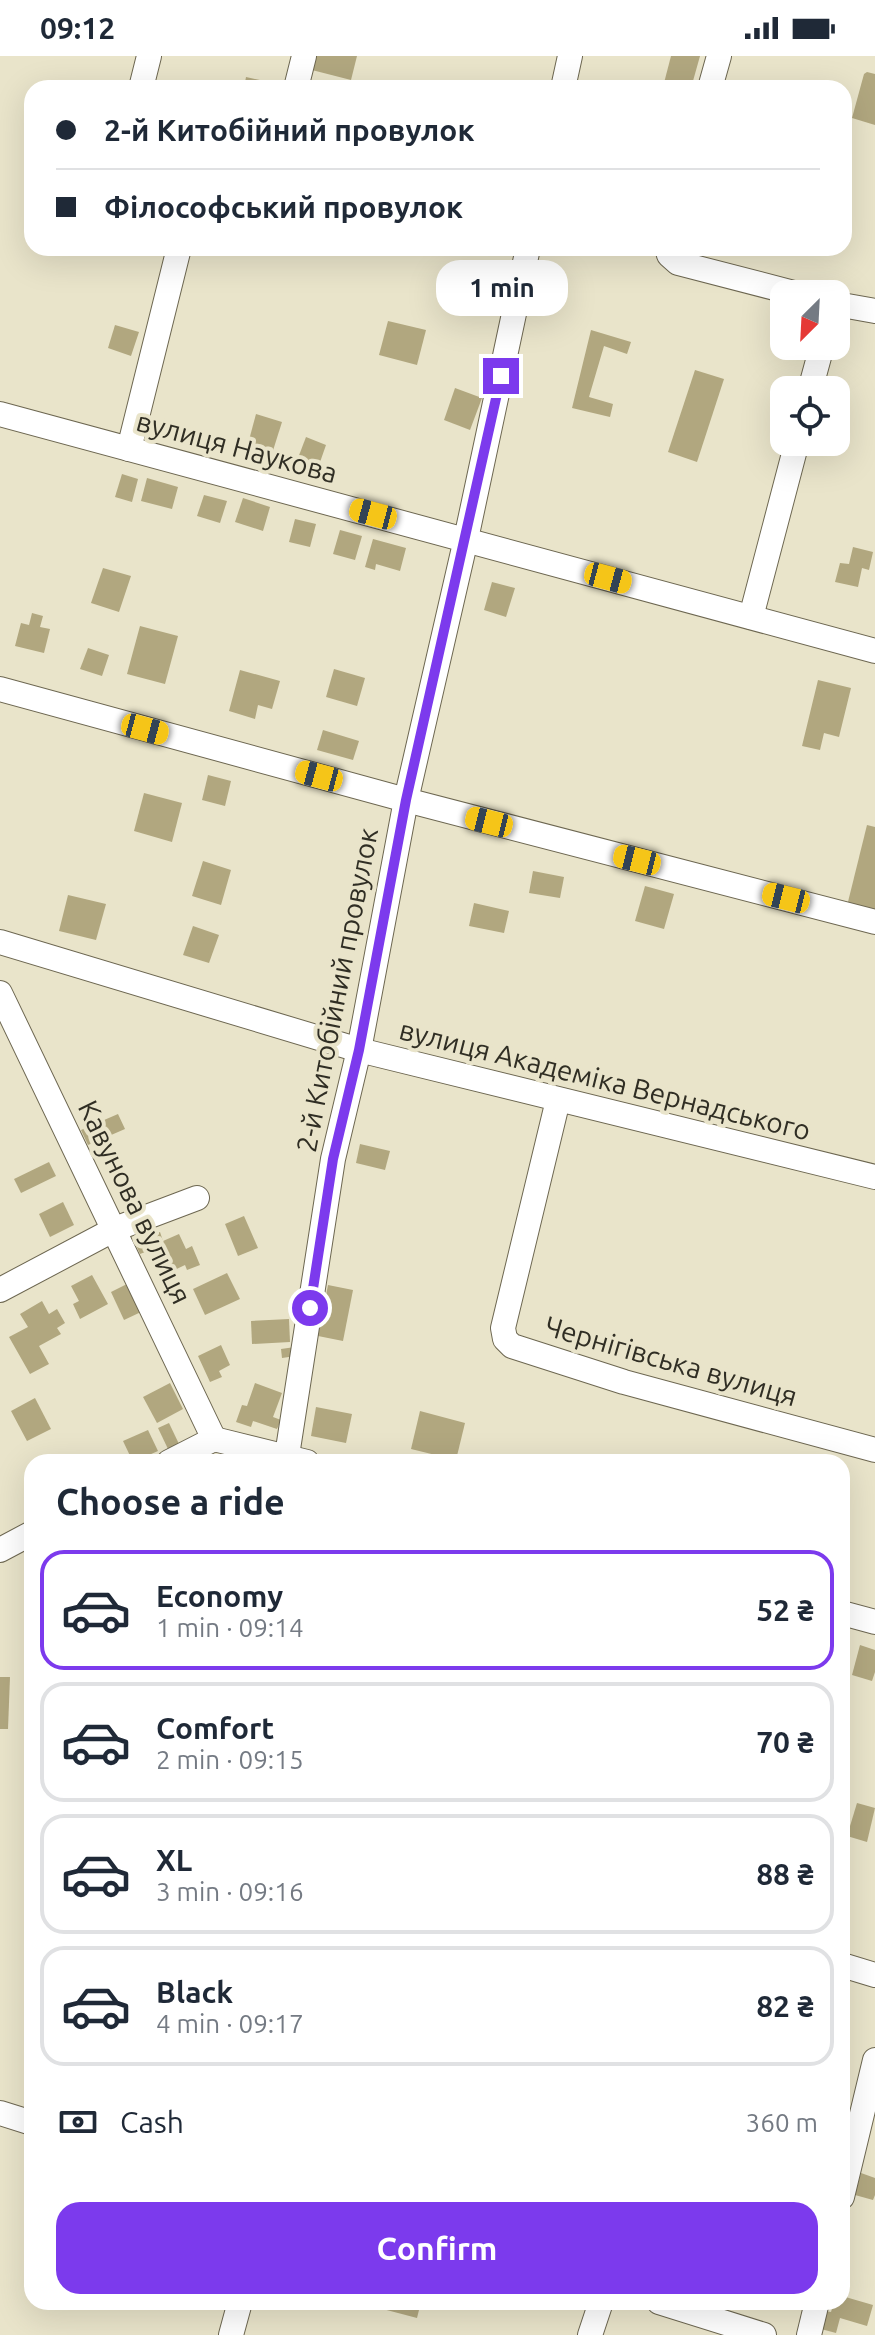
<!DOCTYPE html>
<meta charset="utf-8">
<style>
body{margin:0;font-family:Ubuntu,sans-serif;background:#f2f2f3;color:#1f2937;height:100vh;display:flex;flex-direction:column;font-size:30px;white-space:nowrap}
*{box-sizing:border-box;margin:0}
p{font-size:26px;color:#747a83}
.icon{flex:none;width:44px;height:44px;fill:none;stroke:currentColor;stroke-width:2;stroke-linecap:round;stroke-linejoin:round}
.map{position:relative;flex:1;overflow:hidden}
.drawer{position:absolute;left:24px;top:1398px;width:826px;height:856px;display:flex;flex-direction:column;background:#fff;border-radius:24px;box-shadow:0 8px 32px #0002}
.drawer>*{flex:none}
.top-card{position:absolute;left:24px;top:24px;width:828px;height:176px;border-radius:24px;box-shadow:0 8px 32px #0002;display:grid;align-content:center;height:176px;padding:0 32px;background:#fff}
.needle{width:52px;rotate:204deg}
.tools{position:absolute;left:770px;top:224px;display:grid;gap:16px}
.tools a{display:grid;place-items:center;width:80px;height:80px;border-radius:16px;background:#fff;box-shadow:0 8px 32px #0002;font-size:40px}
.end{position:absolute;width:36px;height:36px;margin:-18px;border:10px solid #7c3aed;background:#fff;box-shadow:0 0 0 4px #fff}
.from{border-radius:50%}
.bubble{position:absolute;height:56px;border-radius:24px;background:#fff;box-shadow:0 8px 32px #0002;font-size:26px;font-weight:700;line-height:56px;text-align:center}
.car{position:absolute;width:24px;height:48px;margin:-24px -12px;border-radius:10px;box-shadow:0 0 6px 2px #0007;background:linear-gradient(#f5c518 24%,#345 0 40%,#f5c518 0 76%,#345 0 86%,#f5c518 0)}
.top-card b{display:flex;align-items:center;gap:28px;height:76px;font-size:30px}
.top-card b+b{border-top:2px solid #e0e1e3}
.top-card i{width:20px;height:20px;background:#1f2937}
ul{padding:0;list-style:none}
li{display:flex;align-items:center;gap:24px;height:120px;margin:0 16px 12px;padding:0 16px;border:4px solid #e0e1e3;border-radius:24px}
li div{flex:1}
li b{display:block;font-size:30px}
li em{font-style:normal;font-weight:700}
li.current{border-color:#7c3aed}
li>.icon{width:72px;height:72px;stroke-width:1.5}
h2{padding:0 32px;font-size:36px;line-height:96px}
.pay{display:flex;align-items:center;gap:20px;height:88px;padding:0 32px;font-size:30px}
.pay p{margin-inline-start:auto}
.cta{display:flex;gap:16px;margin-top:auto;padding:16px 32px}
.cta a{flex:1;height:92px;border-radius:24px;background:#7c3aed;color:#fff;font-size:32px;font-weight:700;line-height:92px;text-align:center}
.status{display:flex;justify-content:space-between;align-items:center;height:56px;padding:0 40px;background:#fff;direction:ltr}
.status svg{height:22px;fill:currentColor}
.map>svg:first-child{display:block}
.building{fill:#b1a77f}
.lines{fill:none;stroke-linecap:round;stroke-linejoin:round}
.minor-casing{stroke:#6d6751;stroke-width:26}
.minor{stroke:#fff;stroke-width:24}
.route{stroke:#7c3aed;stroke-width:10}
.labels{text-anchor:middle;stroke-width:8;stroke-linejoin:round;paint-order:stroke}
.street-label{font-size:28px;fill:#302e24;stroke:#e9e4ca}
</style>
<div class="status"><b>09:12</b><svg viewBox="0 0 49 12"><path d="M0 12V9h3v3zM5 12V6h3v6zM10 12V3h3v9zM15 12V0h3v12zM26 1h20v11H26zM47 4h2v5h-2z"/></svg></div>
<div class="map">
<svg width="875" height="2279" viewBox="0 0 875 2279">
<rect width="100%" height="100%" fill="#e9e4ca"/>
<g class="building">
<polygon points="312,0 357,0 351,24 308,13"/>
<polygon points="671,0 700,0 691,32 664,27"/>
<polygon points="867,16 875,18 875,69 852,62 864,18"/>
<polygon points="246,21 274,27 273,32 244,32"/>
<polygon points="57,27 75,31 74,32 55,32"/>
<polygon points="388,265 426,274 417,309 379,299"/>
<polygon points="115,269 139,276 131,300 108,292"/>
<polygon points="591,274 631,286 627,298 604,290 589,341 613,348 610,361 572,352"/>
<polygon points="695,314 724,323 697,406 668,396"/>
<polygon points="455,332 482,342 470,374 444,364"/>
<polygon points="256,358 282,366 270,404 245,399"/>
<polygon points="306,381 326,389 319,409 298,402"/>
<polygon points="122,418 138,423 132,446 115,441"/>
<polygon points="147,422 178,431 172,453 141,445"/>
<polygon points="204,439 227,445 220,467 197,460"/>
<polygon points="243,442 270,451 263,475 235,466"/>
<polygon points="295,463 316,468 310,491 289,486"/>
<polygon points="340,474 362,480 355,504 333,498"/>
<polygon points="373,483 406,492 400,515 376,508 375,514 365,511"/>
<polygon points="853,491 873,496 869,514 862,512 858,531 835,526 840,507 849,508"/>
<polygon points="103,512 131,520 119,556 91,547"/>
<polygon points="492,526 515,532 506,561 484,554"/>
<polygon points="32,557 43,560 40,571 50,573 44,597 15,590 21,567 29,569"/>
<polygon points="140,570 178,580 165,628 127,618"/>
<polygon points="88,592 109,599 102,620 80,613"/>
<polygon points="334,613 365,622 357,650 326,641"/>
<polygon points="240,614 280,625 272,653 258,649 255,663 229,655"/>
<polygon points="818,624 851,632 839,681 824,677 820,694 802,690"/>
<polygon points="323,674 359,685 353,704 317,694"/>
<polygon points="208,719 231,725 225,750 202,744"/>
<polygon points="144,737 182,747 172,786 134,775"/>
<polygon points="867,769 875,771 875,862 846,854"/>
<polygon points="203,805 231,814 221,849 192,840"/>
<polygon points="533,815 564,821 560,842 529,837"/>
<polygon points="645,830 674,838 664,873 635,865"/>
<polygon points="68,839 106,848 96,884 59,875"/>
<polygon points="474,847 509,855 504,877 469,870"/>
<polygon points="193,870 219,879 209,907 183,899"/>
<polygon points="118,1058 125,1073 88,1089 81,1074"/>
<polygon points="360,1088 390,1095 385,1114 356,1107"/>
<polygon points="49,1106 56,1120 21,1137 14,1123"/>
<polygon points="63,1146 74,1169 50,1181 39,1158"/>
<polygon points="244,1160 258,1192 238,1200 225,1168"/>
<polygon points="160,1176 163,1185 179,1178 186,1193 192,1190 200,1209 187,1214 185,1209 164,1219 153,1193 140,1198 135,1187"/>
<polygon points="227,1217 240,1243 205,1259 193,1233"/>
<polygon points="92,1219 108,1248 80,1263 73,1248 79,1245 71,1230"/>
<polygon points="127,1228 141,1256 124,1264 111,1236"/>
<polygon points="328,1229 353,1234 343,1285 318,1280"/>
<polygon points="42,1245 49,1258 57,1253 65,1267 57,1272 61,1278 39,1290 49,1308 30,1318 9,1281 28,1271 20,1258"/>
<polygon points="289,1263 290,1286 252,1288 251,1265"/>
<polygon points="221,1289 230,1309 219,1315 222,1321 210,1326 198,1300"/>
<polygon points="295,1291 296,1300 282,1302 281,1293"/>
<polygon points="170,1327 183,1353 157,1367 143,1341"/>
<polygon points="255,1327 282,1337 273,1361 281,1364 277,1373 253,1365 251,1371 236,1366 242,1349 247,1350"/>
<polygon points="35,1342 51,1373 27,1385 11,1355"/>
<polygon points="316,1351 352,1358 346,1387 311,1380"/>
<polygon points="420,1355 465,1367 456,1404 411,1393"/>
<polygon points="169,1367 179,1388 168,1393 158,1372"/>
<polygon points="148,1374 158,1395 133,1406 123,1385"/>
<polygon points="860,1589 875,1594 875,1616 872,1625 852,1619"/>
<polygon points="0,1621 10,1621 8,1673 0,1673"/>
<polygon points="857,1747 875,1752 867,1786 847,1780"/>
<polygon points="861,2117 875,2122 875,2139 873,2144 855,2139"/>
<polygon points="842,2240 873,2249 867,2270 840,2262 836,2277 821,2273 825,2255 831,2256 834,2246 842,2246"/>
<polygon points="381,2246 421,2246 417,2262 379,2252"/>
</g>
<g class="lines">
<g class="minor-casing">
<g id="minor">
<polyline points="141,32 149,0"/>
<polyline points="296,32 304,0"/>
<polyline points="563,32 570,0"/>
<polyline points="710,32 719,0"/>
<polyline points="667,192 669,199 678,207 798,238"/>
<polyline points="836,248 875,255"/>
<polyline points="810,334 822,290"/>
<polyline points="0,358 875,595"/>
<polyline points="129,393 179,192"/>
<polyline points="751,561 797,386"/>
<polyline points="0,633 406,744 875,866"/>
<polyline points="0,886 359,994 875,1121"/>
<polyline points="0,937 214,1383"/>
<polyline points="558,1044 503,1272 505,1283 512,1290 624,1326 875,1394"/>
<polyline points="0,1234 115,1173 197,1142"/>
<polyline points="169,1406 214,1383 307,1406"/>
<polyline points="286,1406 333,1103 359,994 406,744 466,483 528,192"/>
<polyline points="0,1494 32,1477"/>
<polyline points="842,1557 875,1566"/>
<polyline points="842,1909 875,1919"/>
<polyline points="0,2057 32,2067"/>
<polyline points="842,2141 875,2004"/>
<polyline points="659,2246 764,2279"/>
<polyline points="231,2279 240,2246"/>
<polyline points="590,2279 601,2246"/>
<polyline points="809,2279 817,2246"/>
</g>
</g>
<use href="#minor" class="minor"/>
</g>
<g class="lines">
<polyline class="route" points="310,1252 333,1103 359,994 406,744 501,320"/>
</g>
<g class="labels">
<g class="street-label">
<text transform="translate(237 391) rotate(15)" y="10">вулиця Наукова</text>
<text transform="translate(337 934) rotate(-79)" y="10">2-й Китобійний провулок</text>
<text transform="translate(605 1024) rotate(14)" y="10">вулиця Академіка Вернадського</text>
<text transform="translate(135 1146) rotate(64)" y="10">Кавунова вулиця</text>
<text transform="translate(671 1305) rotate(16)" y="10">Чернігівська вулиця</text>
</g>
</g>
</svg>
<div class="tools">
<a><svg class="needle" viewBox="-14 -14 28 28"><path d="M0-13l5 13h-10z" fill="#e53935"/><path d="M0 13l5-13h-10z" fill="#747a83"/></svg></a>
<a><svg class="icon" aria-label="locate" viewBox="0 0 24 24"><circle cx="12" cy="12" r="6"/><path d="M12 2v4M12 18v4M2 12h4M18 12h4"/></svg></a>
</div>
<i class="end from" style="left:310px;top:1252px"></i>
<i class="end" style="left:501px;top:320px"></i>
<div class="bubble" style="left:436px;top:204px;width:132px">1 min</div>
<i class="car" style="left:373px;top:458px;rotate:285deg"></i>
<i class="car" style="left:608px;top:522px;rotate:105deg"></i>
<i class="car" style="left:145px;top:673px;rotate:105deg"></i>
<i class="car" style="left:319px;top:720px;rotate:285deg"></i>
<i class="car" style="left:489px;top:766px;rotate:284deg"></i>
<i class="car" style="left:637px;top:804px;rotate:284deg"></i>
<i class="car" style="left:786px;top:842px;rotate:284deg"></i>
<div class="top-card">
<b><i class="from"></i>2-й Китобійний провулок</b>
<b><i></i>Філософський провулок</b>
</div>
<section class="drawer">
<h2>Choose a ride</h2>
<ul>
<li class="current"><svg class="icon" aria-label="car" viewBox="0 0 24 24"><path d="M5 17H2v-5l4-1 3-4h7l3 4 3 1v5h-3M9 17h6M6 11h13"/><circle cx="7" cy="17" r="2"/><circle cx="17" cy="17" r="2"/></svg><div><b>Economy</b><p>1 min · 09:14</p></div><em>52 ₴</em></li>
<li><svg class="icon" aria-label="car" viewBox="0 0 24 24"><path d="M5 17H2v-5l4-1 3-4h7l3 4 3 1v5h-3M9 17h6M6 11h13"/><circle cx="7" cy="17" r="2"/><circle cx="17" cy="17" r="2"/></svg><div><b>Comfort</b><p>2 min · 09:15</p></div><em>70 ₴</em></li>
<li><svg class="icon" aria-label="car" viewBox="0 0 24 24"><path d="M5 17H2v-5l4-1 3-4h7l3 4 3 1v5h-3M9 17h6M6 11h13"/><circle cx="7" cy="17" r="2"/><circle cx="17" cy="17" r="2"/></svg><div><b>XL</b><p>3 min · 09:16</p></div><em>88 ₴</em></li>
<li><svg class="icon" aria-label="car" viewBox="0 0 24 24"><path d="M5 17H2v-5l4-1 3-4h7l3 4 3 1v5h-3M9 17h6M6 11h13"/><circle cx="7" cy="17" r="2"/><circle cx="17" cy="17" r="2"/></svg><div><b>Black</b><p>4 min · 09:17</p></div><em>82 ₴</em></li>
</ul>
<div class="pay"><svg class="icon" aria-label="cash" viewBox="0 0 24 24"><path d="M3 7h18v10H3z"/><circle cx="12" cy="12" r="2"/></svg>Cash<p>360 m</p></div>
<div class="cta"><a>Confirm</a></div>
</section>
</div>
